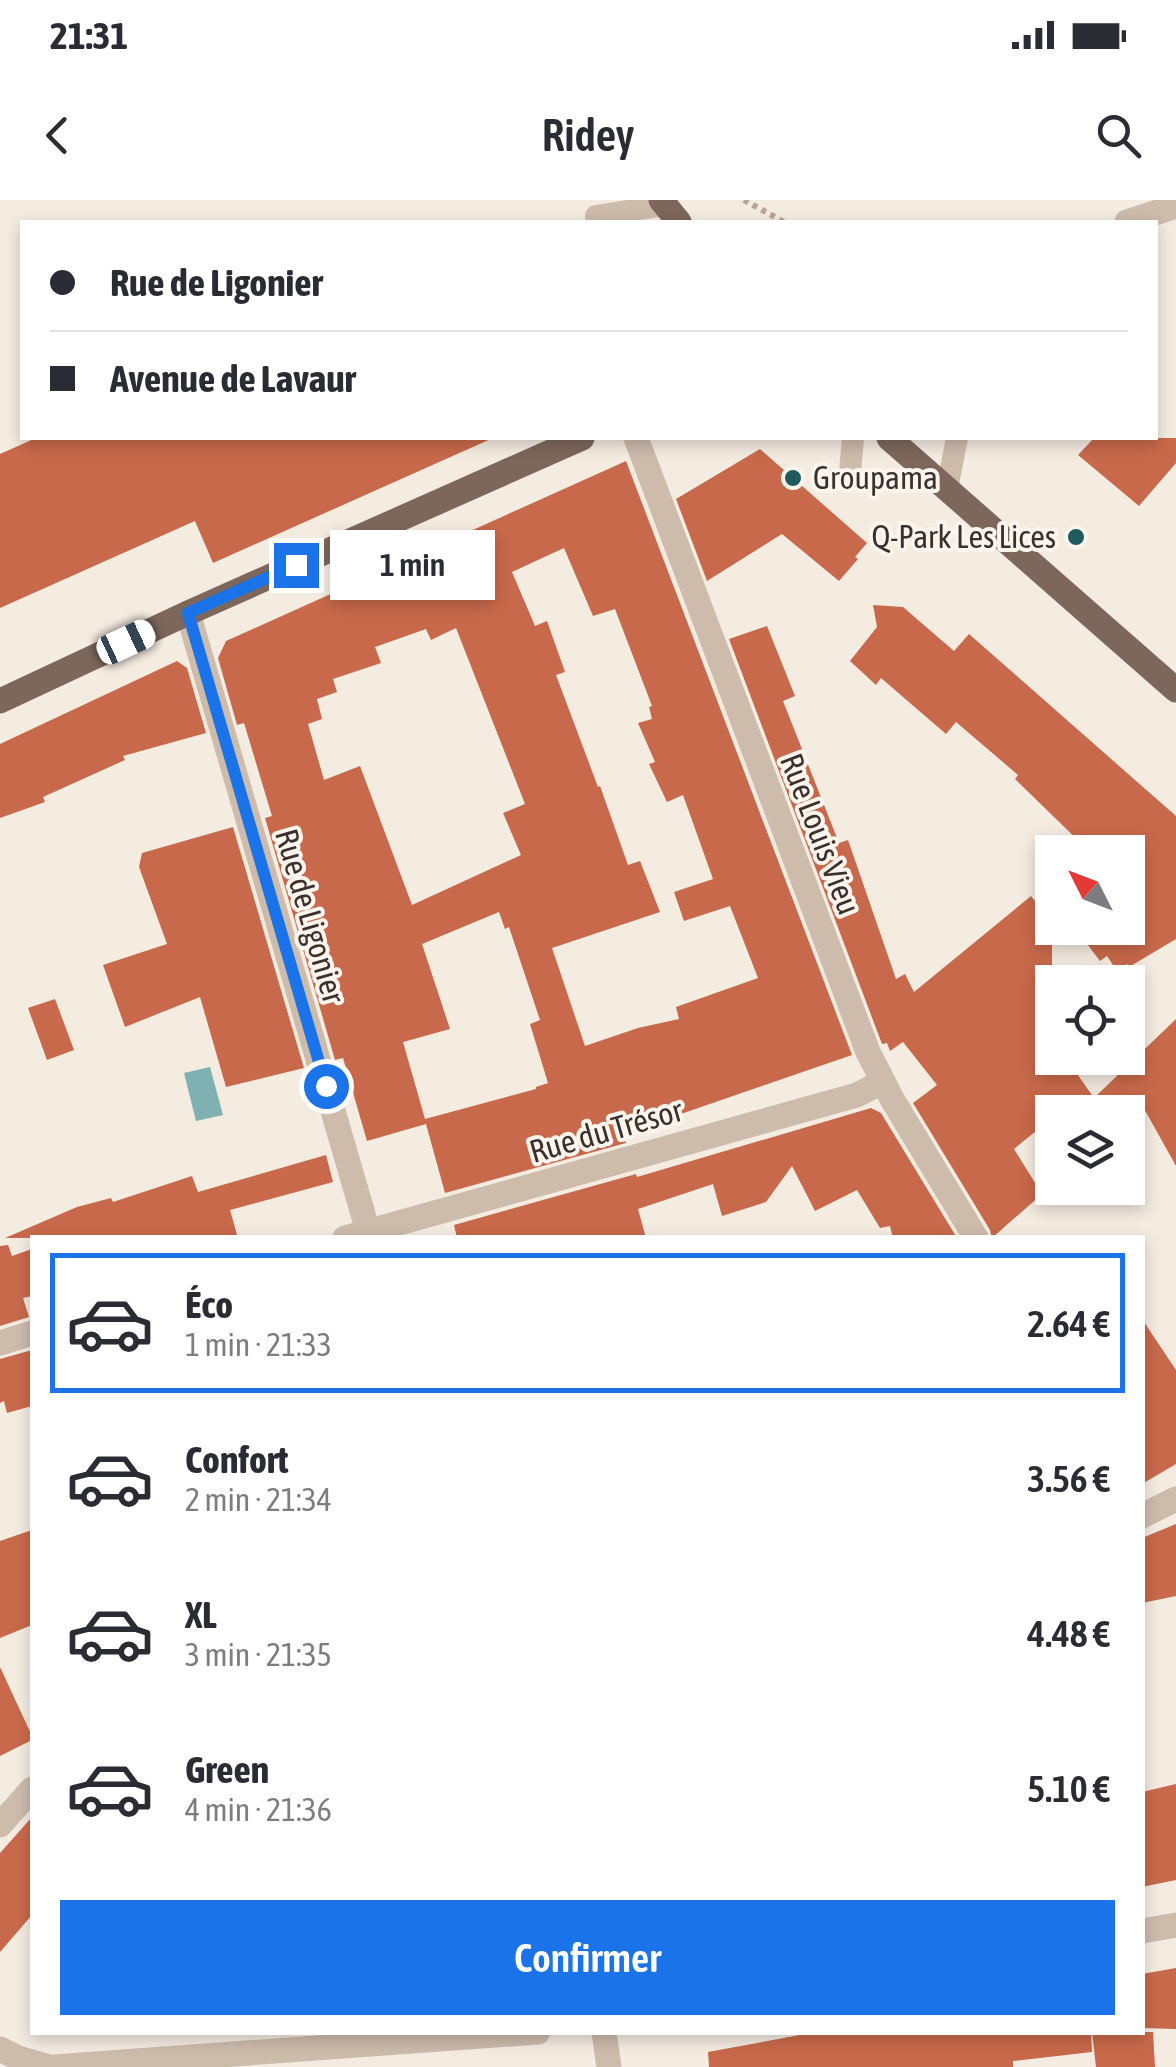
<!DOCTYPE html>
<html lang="fr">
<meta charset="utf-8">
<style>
body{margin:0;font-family:"Asap Condensed",sans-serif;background:#f2f2f3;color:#2b2b33;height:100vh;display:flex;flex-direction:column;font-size:38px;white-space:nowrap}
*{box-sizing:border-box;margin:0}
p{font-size:32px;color:#7c7c81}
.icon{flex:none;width:55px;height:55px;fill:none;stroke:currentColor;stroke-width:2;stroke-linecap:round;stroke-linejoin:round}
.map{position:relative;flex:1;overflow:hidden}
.details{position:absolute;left:30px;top:1035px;width:1115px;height:800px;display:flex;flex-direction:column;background:#fff;border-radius:0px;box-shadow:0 5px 15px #0003}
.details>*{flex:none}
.top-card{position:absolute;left:20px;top:20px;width:1138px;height:220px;border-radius:0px;box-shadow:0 5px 15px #0003;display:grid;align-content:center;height:220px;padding:0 30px;background:#fff}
.needle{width:65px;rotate:312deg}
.controls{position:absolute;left:1035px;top:635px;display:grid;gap:20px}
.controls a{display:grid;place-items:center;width:110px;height:110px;border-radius:0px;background:#fff;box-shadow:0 5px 15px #0003;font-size:50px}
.end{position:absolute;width:45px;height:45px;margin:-22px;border:12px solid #1a73e8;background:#fff;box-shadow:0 0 0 5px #fff}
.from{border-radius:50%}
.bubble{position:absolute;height:70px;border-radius:0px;background:#fff;box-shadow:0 5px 15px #0003;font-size:32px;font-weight:600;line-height:70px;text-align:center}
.car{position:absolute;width:30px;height:60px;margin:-30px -15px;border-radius:12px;box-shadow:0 0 8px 2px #0007;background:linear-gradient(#fff 24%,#345 0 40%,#fff 0 76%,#345 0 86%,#fff 0)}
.top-card b{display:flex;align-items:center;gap:35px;height:95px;font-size:38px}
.top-card b+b{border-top:2px solid #e1e1e2}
.top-card i{width:25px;height:25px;background:#2b2b33}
ul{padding:18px 0 0;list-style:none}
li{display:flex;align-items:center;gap:30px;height:140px;margin:0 20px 15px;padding:0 10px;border:5px solid transparent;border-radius:0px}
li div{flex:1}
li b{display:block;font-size:38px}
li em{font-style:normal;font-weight:600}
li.current{border-color:#1a73e8}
li>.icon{width:90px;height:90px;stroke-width:1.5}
.button{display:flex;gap:20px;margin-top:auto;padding:20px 30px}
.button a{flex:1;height:115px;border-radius:0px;background:#1a73e8;color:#fff;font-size:40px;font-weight:600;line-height:115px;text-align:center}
.status{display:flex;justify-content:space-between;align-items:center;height:70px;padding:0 50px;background:#fff;direction:ltr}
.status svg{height:28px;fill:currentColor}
header{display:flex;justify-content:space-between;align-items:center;height:130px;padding:0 30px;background:#fff;font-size:45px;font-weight:600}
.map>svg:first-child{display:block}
.water{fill:#7fb0b2}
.building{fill:#c8694b;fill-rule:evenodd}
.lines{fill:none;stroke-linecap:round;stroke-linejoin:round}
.path{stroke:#b9a596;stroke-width:6;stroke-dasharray:5 5;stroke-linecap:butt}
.service{stroke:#cdbbac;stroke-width:22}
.minor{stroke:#cdbbac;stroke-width:25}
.tertiary{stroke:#cdbbac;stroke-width:25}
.primary{stroke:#7d675c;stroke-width:25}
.route{stroke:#1a73e8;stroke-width:12}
.poi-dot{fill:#1f5a5e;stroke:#fbf5ee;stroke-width:4}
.labels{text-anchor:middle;stroke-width:8;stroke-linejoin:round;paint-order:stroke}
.poi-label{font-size:32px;fill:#3b302b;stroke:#fbf5ee;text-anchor:start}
.street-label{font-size:32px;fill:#3b302b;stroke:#fbf5ee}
</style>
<div class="status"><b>21:31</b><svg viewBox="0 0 49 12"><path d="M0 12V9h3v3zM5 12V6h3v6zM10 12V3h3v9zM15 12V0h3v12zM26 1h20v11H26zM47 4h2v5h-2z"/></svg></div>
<header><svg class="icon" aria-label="back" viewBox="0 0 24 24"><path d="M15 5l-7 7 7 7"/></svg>Ridey<svg class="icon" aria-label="search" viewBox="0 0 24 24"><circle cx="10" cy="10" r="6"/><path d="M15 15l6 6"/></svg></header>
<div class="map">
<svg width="1176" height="1867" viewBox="0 0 1176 1867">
<rect width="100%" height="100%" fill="#f4ebe1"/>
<polygon class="water" points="210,867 223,915 196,921 184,873"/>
<g class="building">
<polygon points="36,238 493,238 213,363 195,321 0,408 0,254"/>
<polygon points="1094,238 1176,238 1176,263 1139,306 1078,255"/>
<polygon points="760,249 867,343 855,357 858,359 839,381 782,334 707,381 676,299"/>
<path d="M 626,261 L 852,855 L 623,934 L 626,943 L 445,993 L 426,924 L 367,941 L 343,858 L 335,860 L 265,618 L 272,616 L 244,523 L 237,525 L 218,458 L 226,441 ZM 564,348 L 593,416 L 615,409 L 652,506 L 649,507 L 652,519 L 638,523 L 655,562 L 649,564 L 667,602 L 683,595 L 713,679 L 674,692 L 684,721 L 730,706 L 758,778 L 676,807 L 679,819 L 638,828 L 585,846 L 552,748 L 660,712 L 640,661 L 628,665 L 600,586 L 598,587 L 556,475 L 565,472 L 547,421 L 535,426 L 512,372 ZM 456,428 L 525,604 L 503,613 L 521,655 L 412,705 L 360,566 L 324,580 L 308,524 L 322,519 L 317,499 L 337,492 L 333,479 L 381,463 L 375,447 L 426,429 L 431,440 ZM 499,712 L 505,729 L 509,727 L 540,820 L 530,824 L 548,883 L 536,887 L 536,889 L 425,919 L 403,842 L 450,829 L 422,744 Z"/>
<polygon points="873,405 903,407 954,451 969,434 1176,616 1176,739 1129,767 1127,764 1117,771 1107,756 1100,761 1075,728 1128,728 1128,652 1090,652 1015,579 1018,575 956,522 946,534 881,478 876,485 850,461 877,427"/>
<polygon points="767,426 795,496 783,501 839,643 848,640 896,779 905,774 914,792 1031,696 1052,722 1052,858 1066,858 1094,898 1176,819 1176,966 1142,905 1133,912 1052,912 1052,918 1014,949 1042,994 992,1038 990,1030 913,903 937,885 903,842 890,851 887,843 882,844 729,439"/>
<polygon points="177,461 187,468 206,533 123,556 125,560 43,597 45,602 0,618 0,544"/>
<polygon points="233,627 304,868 226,887 200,797 125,827 103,765 167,744 139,667 142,653"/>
<polygon points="55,799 74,850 47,860 28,808"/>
<polygon points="871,908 881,913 957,1038 893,1038 890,1026 880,1028 857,990 815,1011 792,966 766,1002 722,1016 713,984 638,1009 646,1038 457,1038 454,1025 636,974 637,977"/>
<polygon points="326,955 333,982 230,1010 238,1038 5,1038 77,1007 111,998 113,1002 192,976 198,992"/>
<polygon points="8,1045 12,1056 32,1049 32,1096 23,1098 29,1117 0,1126 0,1046"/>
<polygon points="1142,1119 1176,1170 1176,1264 1142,1284"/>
<polygon points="32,1150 32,1206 7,1213 4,1201 0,1203 0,1159"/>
<polygon points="1176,1324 1176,1396 1142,1403 1142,1338"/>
<polygon points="32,1330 32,1425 0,1438 0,1341"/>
<polygon points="0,1467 32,1536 32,1540 0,1556"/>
<polygon points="1176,1584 1176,1680 1142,1687 1142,1592"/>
<polygon points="32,1617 32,1715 0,1752 0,1653"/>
<polygon points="1176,1768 1176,1829 1142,1828 1142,1774"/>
<polygon points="816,1832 1091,1832 1092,1852 1013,1861 1013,1867 709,1867 708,1852"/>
<polygon points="1092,1832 1153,1832 1155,1867 1096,1867"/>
</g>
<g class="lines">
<polyline class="path" points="744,0 784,22"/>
<g class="service">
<polyline points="596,16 665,5 667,0"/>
<polyline points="850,272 853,238"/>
<polyline points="947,289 957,238"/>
</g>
<g class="minor">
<polyline points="1127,22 1176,6"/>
<polyline points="636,238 868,852 892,899 976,1038"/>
<polyline points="188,413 370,1038"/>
<polyline points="345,1038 857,895 882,882"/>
<polyline points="0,1143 32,1133"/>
<polyline points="1142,1316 1176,1299"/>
<polyline points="0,1625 32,1589"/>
<polyline points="604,1832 609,1867"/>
</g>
<g class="tertiary">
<polyline points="1142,1731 1176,1725"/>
<polyline points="0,1849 18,1858 49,1867"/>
<polyline points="54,1867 538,1832"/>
</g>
<g class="primary">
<polyline points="661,0 679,22"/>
<polyline points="889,238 1176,490"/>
<polyline points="0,501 188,413 582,238"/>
</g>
</g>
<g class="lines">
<polyline class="route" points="296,365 188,413 326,886"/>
</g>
<g class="poi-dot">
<circle cx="793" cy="278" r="10"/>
<circle cx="1076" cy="337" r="10"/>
</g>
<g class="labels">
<g class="poi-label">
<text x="813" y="289">Groupama</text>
<text x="1056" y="348" text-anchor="end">Q-Park Les Lices</text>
</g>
<g class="street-label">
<text transform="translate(820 634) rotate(69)" y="11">Rue Louis Vieu</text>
<text transform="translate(310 716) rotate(74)" y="11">Rue de Ligonier</text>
<text transform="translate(606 931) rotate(-16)" y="11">Rue du Trésor</text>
</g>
</g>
</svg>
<div class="controls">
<a><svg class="needle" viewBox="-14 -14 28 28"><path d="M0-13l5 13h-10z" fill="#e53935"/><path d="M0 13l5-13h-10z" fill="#7c7c81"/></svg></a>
<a><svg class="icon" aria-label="locate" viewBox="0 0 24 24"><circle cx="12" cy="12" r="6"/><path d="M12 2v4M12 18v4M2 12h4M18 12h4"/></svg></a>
<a><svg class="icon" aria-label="layers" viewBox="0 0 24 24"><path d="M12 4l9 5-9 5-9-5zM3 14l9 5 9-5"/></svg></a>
</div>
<i class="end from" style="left:326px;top:886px"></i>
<i class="end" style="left:296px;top:365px"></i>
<div class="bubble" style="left:330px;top:330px;width:165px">1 min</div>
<i class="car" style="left:126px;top:442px;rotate:65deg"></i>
<div class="top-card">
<b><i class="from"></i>Rue de Ligonier</b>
<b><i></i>Avenue de Lavaur</b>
</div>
<section class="details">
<ul>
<li class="current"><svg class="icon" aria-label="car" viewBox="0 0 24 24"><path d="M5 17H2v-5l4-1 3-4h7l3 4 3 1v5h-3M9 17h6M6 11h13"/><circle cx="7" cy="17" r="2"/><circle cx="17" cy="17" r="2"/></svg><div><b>Éco</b><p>1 min · 21:33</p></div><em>2.64 €</em></li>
<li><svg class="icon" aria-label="car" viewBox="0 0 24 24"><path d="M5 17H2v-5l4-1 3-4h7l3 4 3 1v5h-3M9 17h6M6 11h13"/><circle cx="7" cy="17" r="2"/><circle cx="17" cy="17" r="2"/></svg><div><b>Confort</b><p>2 min · 21:34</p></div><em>3.56 €</em></li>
<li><svg class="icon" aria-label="car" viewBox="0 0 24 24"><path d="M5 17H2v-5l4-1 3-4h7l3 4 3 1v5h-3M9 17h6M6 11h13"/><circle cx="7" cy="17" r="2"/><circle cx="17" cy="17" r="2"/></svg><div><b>XL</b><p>3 min · 21:35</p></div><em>4.48 €</em></li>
<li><svg class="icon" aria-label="car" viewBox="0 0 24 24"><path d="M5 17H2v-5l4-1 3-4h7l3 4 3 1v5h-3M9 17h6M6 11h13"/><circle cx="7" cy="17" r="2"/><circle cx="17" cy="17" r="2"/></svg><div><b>Green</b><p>4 min · 21:36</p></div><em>5.10 €</em></li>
</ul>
<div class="button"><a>Confirmer</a></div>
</section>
</div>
